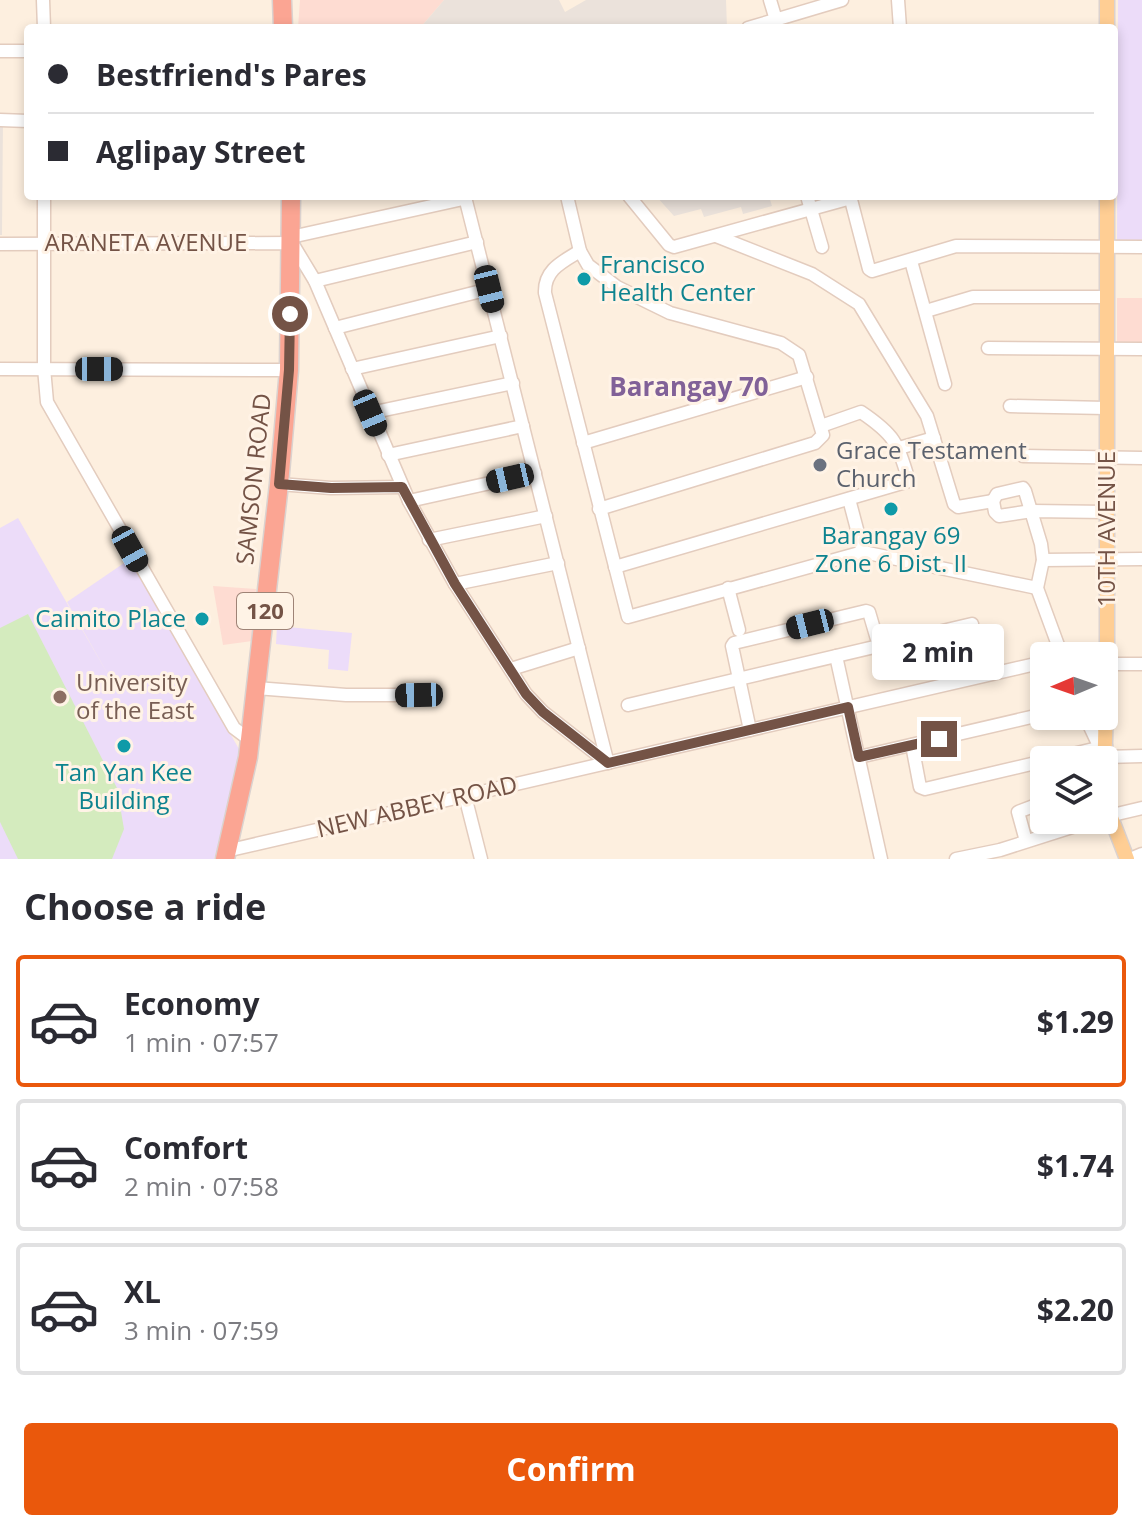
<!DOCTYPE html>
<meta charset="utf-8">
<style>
body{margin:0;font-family:"Open Sans",sans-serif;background:#f2f2f3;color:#2b2b33;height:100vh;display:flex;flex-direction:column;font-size:30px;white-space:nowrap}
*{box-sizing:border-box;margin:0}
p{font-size:26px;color:#7c7c81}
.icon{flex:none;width:44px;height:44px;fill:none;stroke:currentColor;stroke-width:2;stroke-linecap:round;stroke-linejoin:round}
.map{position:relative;height:859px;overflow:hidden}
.details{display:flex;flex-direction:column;background:#fff;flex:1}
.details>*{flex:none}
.top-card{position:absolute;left:24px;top:24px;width:1094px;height:176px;border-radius:8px;box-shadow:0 4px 12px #0003;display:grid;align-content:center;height:176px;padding:0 24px;background:#fff}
.needle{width:52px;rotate:268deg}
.tools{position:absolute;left:1030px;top:642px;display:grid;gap:16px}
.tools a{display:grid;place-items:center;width:88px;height:88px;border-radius:8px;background:#fff;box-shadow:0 4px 12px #0003;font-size:40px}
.end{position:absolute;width:36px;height:36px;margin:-18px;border:10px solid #745346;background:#fff;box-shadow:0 0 0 4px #fff}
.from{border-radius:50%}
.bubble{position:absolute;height:56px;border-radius:8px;background:#fff;box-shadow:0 4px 12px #0003;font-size:26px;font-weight:700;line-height:56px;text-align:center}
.car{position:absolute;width:24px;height:48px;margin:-24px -12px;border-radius:10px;box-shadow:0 0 6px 2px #0007;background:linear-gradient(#222 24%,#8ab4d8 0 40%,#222 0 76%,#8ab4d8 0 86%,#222 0)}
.top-card b{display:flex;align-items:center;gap:28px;height:76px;font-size:30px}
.top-card b+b{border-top:2px solid #e1e1e2}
.top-card i{width:20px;height:20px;background:#2b2b33}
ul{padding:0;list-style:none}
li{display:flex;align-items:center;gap:24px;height:132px;margin:0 16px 12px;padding:0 8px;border:4px solid #e1e1e2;border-radius:8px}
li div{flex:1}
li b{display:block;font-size:30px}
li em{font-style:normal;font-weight:700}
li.selected{border-color:#ea580c}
li>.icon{width:72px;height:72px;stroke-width:1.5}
h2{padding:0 24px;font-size:36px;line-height:96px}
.primary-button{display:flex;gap:16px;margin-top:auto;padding:16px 24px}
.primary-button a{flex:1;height:92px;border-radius:8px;background:#ea580c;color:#fff;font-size:32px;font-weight:700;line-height:92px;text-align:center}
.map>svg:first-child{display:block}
.commercial{fill:#fedcd2}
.industrial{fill:#ebe2db}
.education{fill:#ecdcf9}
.green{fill:#d4ebbe}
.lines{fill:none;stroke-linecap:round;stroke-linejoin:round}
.minor-casing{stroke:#e3ccbe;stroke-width:15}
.major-casing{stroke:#dbd2cf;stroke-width:17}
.highway-casing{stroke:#dbd2cf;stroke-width:21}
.minor{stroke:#fff;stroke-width:12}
.major{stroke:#ffce94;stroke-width:14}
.highway{stroke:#fba593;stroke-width:18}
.route{stroke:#745346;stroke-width:10}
.culture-dot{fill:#0f9aa8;stroke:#fff3e6;stroke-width:3}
.worship-dot{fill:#6b7280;stroke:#fff3e6;stroke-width:3}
.education-dot{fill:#8d6e63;stroke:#fff3e6;stroke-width:3}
.labels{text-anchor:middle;stroke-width:6;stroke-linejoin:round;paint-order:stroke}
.shield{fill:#fff3e6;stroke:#9e8376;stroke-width:2}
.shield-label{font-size:22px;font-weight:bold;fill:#745346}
.street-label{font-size:24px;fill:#745346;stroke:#fff3e6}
.culture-label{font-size:24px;fill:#0d838f;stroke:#fff3e6}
.worship-label{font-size:24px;fill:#5b616d;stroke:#fff3e6;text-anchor:start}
.education-label{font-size:24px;fill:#785e54;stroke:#fff3e6;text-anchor:start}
.neighbourhood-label{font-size:26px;font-weight:bold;fill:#816198;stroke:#fff3e6}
</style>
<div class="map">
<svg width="1142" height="859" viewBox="0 0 1142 859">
<rect width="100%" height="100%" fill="#fdefdf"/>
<g class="commercial">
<polygon points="300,0 444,0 420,28 298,28"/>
<rect x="1117" y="298" width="25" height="45"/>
<polygon points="213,586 256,589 252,641 223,645"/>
</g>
<g class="industrial">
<polygon points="444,0 559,0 565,12 586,0 726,0 727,28 420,28"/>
<polygon points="0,118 3,118 2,235 0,235"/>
<polygon points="656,196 769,196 772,206 743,214 741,207 704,217 701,209 674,216"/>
</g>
<g class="education">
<polygon points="1118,0 1142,0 1142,241 1117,241"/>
<polygon points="18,518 114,685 67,602 130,559 243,756 214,859 0,859 0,528"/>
<polygon points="277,626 352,633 348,671 328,669 329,650 276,644"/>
</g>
<polygon class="green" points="28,614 117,788 124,829 112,859 18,859 0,822 0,628"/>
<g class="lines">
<g class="minor-casing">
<g id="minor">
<polyline points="43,0 44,28"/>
<polyline points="770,0 776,20"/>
<polyline points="898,0 900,28"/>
<polyline points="748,28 842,0"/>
<polyline points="0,51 28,51"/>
<polyline points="0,120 28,121"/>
<polyline points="44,196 44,368 47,402 234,728 250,740"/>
<polyline points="567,196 580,251 588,265 617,287 670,313 781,343 799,355 823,435 815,443 599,509"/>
<polyline points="629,196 669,245 674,247 851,198"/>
<polyline points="807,196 822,247"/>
<polyline points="850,196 869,269 872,271 956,246 1142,247"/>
<polyline points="716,236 812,274 859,304 927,416 954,504 958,507 993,501"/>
<polyline points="291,237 463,199 466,201 607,760"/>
<polyline points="0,244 292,243 315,281 409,501 455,584 526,694 543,712 608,763"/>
<path d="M 580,251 C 562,262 544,270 545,293 L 628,617 L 863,552 L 1037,588"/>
<polyline points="911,261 945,384"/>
<polyline points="315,281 477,242"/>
<polyline points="926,311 973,297 1107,297"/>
<polyline points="335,328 489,289"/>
<polyline points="988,348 1142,349"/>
<polyline points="0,369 289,370"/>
<polyline points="352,369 501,336"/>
<polyline points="1010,406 1106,408"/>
<polyline points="370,413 513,383"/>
<polyline points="583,443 807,377"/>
<polyline points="899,448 934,438"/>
<polyline points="388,455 523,426"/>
<polyline points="1023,456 1142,458"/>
<polyline points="279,484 331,488 402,487"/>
<polyline points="849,499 863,552"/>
<polyline points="409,501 535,473"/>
<polyline points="993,501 997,494 1023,488 1025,491 1041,544 1043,560 1037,588 1062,656"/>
<polyline points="993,501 995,512 999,516 1032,511 1107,512"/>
<polyline points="429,540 546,516"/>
<polyline points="1043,560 1142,559"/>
<path d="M 615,567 L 909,481 C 897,442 895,435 861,412 L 821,426"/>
<polyline points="455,584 558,563"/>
<polyline points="728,588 739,630"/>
<polyline points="836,656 881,859"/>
<polyline points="1072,656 1107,648"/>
<polyline points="1107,664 1142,664"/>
<polyline points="511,669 579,648"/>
<polyline points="256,688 346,695 419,695"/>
<polyline points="628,705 972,624"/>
<polyline points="1085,716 1100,748"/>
<polyline points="750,730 732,646 734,643 866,611 869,612 879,646"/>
<polyline points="912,745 920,787 925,789 1044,761"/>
<polyline points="859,757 1044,714"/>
<polyline points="1105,757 1142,756"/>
<polyline points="1048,760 1106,746"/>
<polyline points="465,796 481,859"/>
<polyline points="1104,817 1142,808"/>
<polyline points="1026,841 1018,812 1044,802"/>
<polyline points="226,851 1044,662"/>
<polyline points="956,859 1000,850 1094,820"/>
<polyline points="1130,859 1142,854"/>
</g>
</g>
<g class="major-casing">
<g id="major">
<polyline points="1107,28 1107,0"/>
<polyline points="1107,196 1107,664 1104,781 1110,815 1127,859"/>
</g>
</g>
<g class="highway-casing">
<g id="highway">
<polyline points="282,0 283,28"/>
<polyline points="225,859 248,757 279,484 289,370 291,196"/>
</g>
</g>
<use href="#minor" class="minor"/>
<use href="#major" class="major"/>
<use href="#highway" class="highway"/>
</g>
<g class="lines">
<polyline class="route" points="290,314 289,370 279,484 331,488 402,487 455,584 526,694 543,712 608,763 848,707 859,757 939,739"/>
</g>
<g class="culture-dot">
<circle cx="584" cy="279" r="8"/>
<circle cx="891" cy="509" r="8"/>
<circle cx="202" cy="619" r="8"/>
<circle cx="124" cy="746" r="8"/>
</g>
<circle class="worship-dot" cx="820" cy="465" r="8"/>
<circle class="education-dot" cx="60" cy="697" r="8"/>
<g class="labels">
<rect class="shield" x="237" y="593" width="56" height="36" rx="6"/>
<g class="shield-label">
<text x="265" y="619">120</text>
</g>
<g class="street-label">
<text x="146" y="251">ARANETA AVENUE</text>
<text transform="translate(254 479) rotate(-84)" y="8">SAMSON ROAD</text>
<text transform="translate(1107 529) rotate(-90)" y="8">10TH AVENUE</text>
<text transform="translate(417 807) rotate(-13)" y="8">NEW ABBEY ROAD</text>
</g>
<g class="culture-label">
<text x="600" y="273" text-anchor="start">Francisco<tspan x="600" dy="28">Health Center</tspan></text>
<text x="891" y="544">Barangay 69<tspan x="891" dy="28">Zone 6 Dist. II</tspan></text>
<text x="186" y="627" text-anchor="end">Caimito Place</text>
<text x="124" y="781">Tan Yan Kee<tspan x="124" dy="28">Building</tspan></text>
</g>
<g class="worship-label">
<text x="836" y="459">Grace Testament<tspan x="836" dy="28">Church</tspan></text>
</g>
<g class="education-label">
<text x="76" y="691">University<tspan x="76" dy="28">of the East</tspan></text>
</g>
<g class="neighbourhood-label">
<text x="689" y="396">Barangay 70</text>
</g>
</g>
</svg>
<div class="tools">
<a><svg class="needle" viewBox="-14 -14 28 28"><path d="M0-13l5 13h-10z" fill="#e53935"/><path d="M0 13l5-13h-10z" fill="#7c7c81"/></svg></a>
<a><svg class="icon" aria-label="layers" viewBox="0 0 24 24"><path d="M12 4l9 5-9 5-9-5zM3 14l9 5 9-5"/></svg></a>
</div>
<i class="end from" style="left:290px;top:314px"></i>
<i class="end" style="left:939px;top:739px"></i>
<div class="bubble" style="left:872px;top:624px;width:132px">2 min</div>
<i class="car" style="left:489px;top:289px;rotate:166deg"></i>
<i class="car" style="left:99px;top:369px;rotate:90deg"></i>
<i class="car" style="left:370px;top:413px;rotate:157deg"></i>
<i class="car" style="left:510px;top:478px;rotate:257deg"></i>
<i class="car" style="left:130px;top:549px;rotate:151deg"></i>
<i class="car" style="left:810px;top:624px;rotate:256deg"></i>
<i class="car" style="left:419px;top:695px;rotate:269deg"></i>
<div class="top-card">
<b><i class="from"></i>Bestfriend's Pares</b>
<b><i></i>Aglipay Street</b>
</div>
</div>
<section class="details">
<h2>Choose a ride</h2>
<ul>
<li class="selected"><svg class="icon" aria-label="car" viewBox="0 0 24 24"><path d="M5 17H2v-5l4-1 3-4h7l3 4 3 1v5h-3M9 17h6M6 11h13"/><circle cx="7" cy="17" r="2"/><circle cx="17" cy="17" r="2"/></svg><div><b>Economy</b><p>1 min · 07:57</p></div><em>$1.29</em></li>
<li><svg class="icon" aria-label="car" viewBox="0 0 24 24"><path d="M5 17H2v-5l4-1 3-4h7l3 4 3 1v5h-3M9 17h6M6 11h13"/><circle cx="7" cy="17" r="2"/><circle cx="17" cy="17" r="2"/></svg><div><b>Comfort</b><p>2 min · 07:58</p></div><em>$1.74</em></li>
<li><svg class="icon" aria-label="car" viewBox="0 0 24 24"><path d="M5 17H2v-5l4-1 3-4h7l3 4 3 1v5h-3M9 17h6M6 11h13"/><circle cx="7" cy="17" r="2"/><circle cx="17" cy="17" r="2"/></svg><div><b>XL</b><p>3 min · 07:59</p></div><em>$2.20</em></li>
</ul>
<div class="primary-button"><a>Confirm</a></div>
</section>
